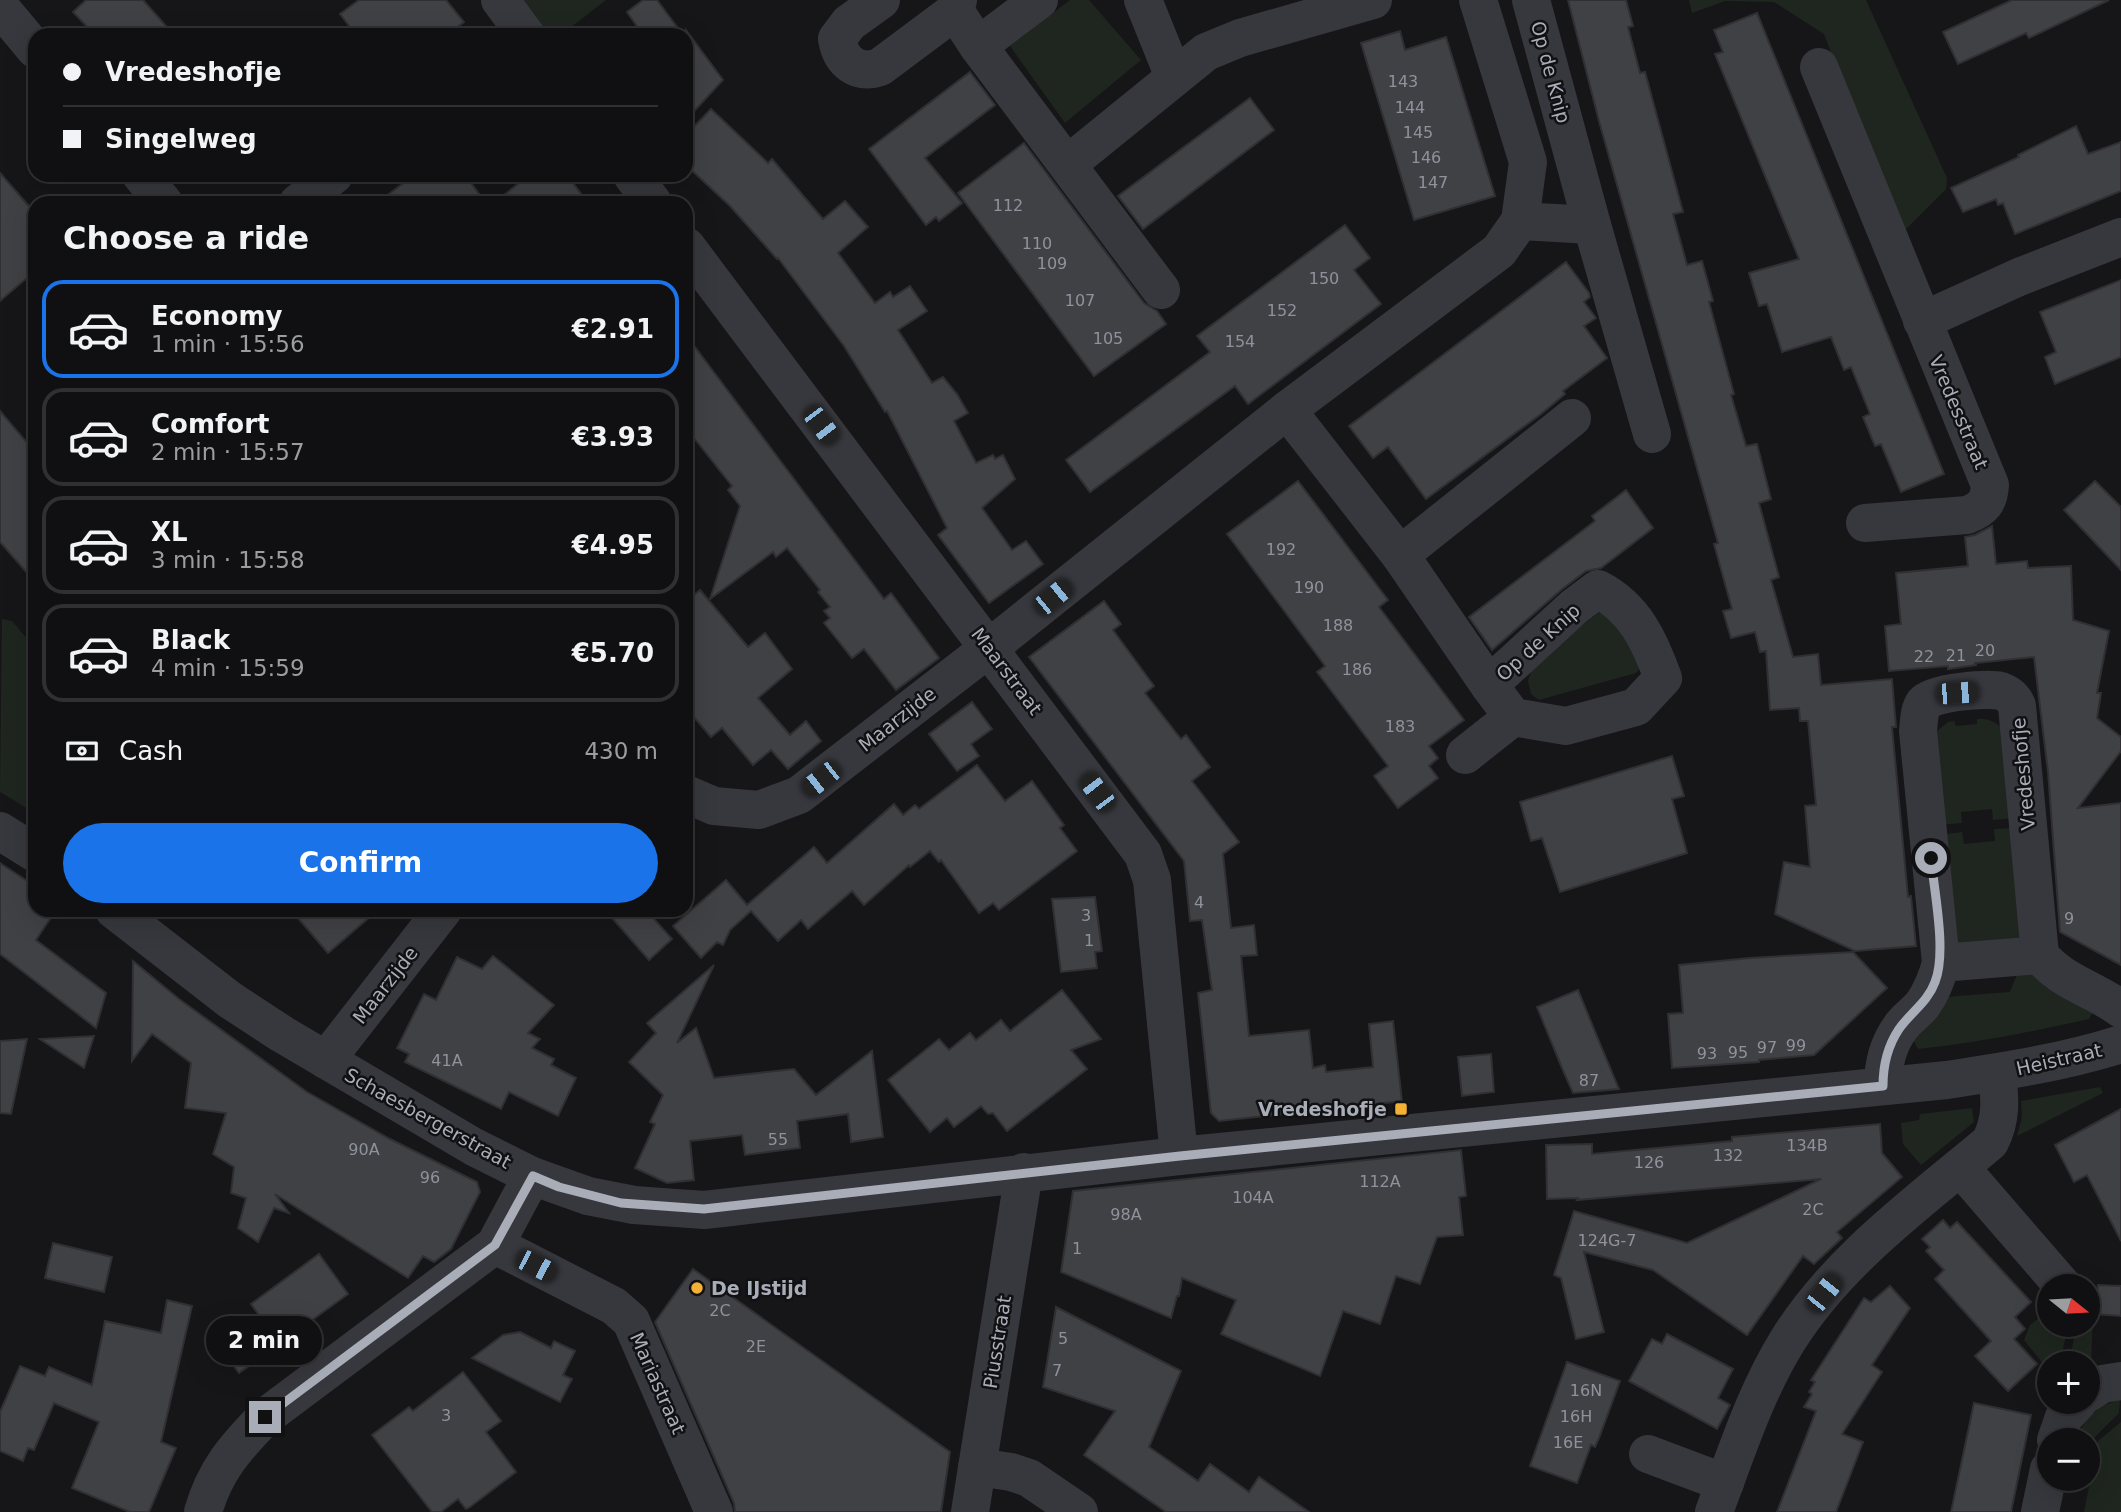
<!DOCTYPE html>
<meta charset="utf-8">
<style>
body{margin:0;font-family:"DejaVu Sans",sans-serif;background:#1e1e20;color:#f1f3f6;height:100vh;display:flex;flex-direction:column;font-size:26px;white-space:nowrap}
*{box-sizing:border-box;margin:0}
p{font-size:23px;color:#9c9d9f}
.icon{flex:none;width:38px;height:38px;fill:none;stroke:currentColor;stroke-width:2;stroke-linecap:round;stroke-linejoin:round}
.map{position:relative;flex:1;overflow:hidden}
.drawer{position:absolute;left:28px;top:196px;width:665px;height:721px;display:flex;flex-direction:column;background:#101012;border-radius:21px;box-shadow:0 7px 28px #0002,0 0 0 2px #303032}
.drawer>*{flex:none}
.banner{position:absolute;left:28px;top:28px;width:665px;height:154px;border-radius:21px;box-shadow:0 7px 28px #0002,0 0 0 2px #303032;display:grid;align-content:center;height:154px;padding:0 35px;background:#101012}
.needle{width:46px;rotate:108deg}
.buttons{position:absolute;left:2037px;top:1274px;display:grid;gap:14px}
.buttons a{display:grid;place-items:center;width:63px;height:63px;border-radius:50%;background:#101012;box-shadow:0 7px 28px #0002,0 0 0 2px #303032;font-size:35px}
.end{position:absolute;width:32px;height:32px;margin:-16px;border:9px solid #a8adb8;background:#111;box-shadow:0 0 0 4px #111}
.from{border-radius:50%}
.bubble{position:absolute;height:49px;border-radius:24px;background:#101012;box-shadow:0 7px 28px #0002,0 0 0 2px #303032;font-size:23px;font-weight:800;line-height:49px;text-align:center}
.car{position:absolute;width:21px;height:42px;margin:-21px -10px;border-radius:9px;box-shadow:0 0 5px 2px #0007;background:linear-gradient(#222 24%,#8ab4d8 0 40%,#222 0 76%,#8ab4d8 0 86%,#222 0)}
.banner b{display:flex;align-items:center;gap:24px;height:66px;font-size:26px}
.banner b+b{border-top:2px solid #303032}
.banner i{width:18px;height:18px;background:#f1f3f6}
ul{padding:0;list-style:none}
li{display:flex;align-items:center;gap:21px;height:98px;margin:0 14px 10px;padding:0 21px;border:4px solid #303032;border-radius:21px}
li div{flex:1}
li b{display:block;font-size:26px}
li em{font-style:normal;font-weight:800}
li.on{border-color:#1a73e8}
li>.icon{width:63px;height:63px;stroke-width:1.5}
h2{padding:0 35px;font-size:32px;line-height:84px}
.pay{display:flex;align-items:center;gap:18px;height:77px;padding:0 35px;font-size:26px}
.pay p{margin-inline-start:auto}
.primary-button{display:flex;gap:14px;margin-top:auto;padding:14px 35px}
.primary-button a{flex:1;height:80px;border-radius:42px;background:#1a73e8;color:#fff;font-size:28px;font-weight:800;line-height:80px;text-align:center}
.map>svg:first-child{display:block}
.green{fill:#1e261f}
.building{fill:#404145;stroke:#303034;stroke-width:2}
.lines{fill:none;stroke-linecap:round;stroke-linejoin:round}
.minor{stroke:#37383d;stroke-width:38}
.route{stroke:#a8adb8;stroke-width:9}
.poi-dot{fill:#f2b134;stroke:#111113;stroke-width:2.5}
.labels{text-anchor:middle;stroke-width:5;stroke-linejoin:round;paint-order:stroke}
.number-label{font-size:16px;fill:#8e929b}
.street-label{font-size:19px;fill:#a8adb8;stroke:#111113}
.poi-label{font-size:19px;font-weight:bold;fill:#a8adb8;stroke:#111113;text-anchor:end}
</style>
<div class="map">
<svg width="2121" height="1512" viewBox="0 0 2121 1512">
<rect width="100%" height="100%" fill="#161618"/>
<g class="green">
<polygon points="521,0 606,0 561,35 547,35"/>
<polygon points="1070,0 1089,0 1141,60 1065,123 1010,46"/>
<polygon points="1689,0 1866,0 1947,178 1946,189 1894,241 1898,234 1824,34 1774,2 1725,1 1692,13"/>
<polygon points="1604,609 1643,665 1636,673 1539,700 1531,694 1528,681 1535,660"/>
<polygon points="2,619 12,621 35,648 35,813 0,792"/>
<path d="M 1977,719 C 1989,718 1995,722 2004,730 L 2016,818 L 1993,820 L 1992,809 L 1961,812 L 1962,823 L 1938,825 L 1935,733 L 1948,722 L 1954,721 L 1956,726 L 1977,724 Z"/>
<polygon points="2017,828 2027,936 1957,950 1939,835 1962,832 1964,844 1995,841 1994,829"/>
<path d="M 2022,970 L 2096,1007 L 2089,1019 C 2032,1032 1976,1043 1918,1049 L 1913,1040 L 1945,997 L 2010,992 L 2018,972 Z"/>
<polygon points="2100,1087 2103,1093 2017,1136 2022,1117 2021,1101"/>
<polygon points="1972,1108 1974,1122 1921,1165 1903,1144 1901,1123 1919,1120 1920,1114"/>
<polygon points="2093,1287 2090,1311 2093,1312 2091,1369 2088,1371 2088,1363 2073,1363 2070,1357 2077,1325 2088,1325 2088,1292"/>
<polygon points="2049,1311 2049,1325 2068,1325 2061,1359 2063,1363 2049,1363 2049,1371 2024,1340 2030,1325"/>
<path d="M 2120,1400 L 2119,1413 L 2093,1439 L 2078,1436 C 2085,1417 2099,1404 2120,1400 Z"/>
<polygon points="2121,1422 2121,1512 2084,1512 2098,1441"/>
</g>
<g class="building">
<polygon points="86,0 143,0 174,35 95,35 73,12"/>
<polygon points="359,0 446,0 464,22 447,35 356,35 340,14"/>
<polygon points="643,0 657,0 683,35 643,35 627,12"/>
<polygon points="1568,0 1626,0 1633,26 1628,27 1640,73 1645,72 1683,212 1673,214 1687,265 1702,261 1713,301 1709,302 1734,394 1731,395 1746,446 1757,444 1771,499 1759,503 1779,577 1771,580 1793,657 1818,654 1821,685 1892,679 1896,727 1892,727 1908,897 1911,896 1916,946 1855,951 1775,914 1784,862 1810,867 1805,806 1816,805 1808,721 1800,721 1799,708 1770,710 1766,651 1760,652 1755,632 1731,638 1723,611 1732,609 1714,544 1718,543 1599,121"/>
<polygon points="2012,0 2109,0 2029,38 2026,33 1958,64 1943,32"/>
<polygon points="1757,13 1944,474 1901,492 1881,444 1875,446 1863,417 1870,414 1851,367 1844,370 1831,337 1782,352 1767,304 1759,306 1749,273 1799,259 1715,54 1723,52 1714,30"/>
<polygon points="686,30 723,80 686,120"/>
<polygon points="1400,31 1405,50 1446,37 1495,196 1414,220 1361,43"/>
<polygon points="970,72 995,105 925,158 962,203 939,221 936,217 926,225 869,149"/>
<polygon points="1250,98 1274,130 1143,229 1118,196"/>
<polygon points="711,109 768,163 772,159 823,219 845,201 868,227 838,253 875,303 890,292 893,297 910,286 927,311 898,330 932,383 943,377 957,394 968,413 954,421 976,463 993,455 995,459 1003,455 1015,479 982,508 1012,550 1026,541 1043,564 989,603 938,535 947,528 887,411 885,412 844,346 778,258 777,259 730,206 686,165 686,135"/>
<polygon points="2076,126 2088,154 2121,142 2121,191 2015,234 2003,203 1998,205 1996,199 1963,212 1951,188 2019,157 2018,155"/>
<polygon points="1024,143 1144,303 1157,311 1166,324 1094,376 958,193"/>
<polygon points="0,173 35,213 35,271 0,301"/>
<polygon points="414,175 465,175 486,203 377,203"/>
<polygon points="529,175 567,175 588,203 494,203"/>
<polygon points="1345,225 1370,258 1354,270 1381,304 1248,404 1235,386 1090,492 1066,460 1210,352 1197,336"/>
<polygon points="1566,262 1589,293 1590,297 1584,302 1596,318 1584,326 1607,358 1563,391 1565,394 1541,414 1426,499 1388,447 1373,458 1349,426"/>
<polygon points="2121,280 2121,357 2055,384 2045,357 2056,352 2040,312"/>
<polygon points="686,335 884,599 891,593 939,658 896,690 864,649 852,658 824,623 830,618 824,611 830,607 818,592 820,590 787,548 776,557 773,552 710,599 740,506 728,490 732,486 686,428"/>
<polygon points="0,411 35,452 35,582 0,542"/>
<polygon points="1298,481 1388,600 1379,607 1464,720 1429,746 1438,758 1429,766 1438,778 1398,808 1374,776 1388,766 1317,672 1325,666 1227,534"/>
<polygon points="2095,481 2121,507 2121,570 2064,510"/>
<polygon points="1626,490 1653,528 1601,568 1586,571 1561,590 1492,650 1469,617 1595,521 1592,516"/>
<polygon points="1992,526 1996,564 2027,561 2028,568 2071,566 2073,620 2109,631 2097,693 2101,693 2097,718 2121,737 2121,751 2078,808 2121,803 2121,965 2060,932 2048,772 2034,657 1975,663 1976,665 1948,669 1948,666 1889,671 1885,626 1901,624 1896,573 1968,566 1965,537 1975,535"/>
<polygon points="700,590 748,647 765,633 792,669 758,698 790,735 806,721 821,741 788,769 771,750 753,765 722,728 711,737 686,708 686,602"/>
<polygon points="1104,601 1121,624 1113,630 1154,686 1145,693 1181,739 1186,735 1210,767 1192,781 1239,842 1223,854 1231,928 1254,925 1257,955 1241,956 1249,1036 1309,1030 1313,1068 1325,1065 1326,1072 1373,1067 1369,1024 1393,1021 1402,1101 1219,1121 1211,1113 1198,993 1212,990 1202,920 1190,921 1184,861 1029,657"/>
<polygon points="972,702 992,729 971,744 979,756 957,771 929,734"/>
<polygon points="1672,756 1684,796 1672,799 1687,853 1560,892 1542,838 1531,841 1520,802"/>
<polygon points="977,765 1005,801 1032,781 1064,825 1060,828 1077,851 999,910 993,903 979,913 941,860 939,862 930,851 910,867 909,865 864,905 852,891 808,929 801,920 778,941 751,911 730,930 723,945 717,942 701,958 673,926 726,880 747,905 814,847 827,863 894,804 903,815 915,805 919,809"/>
<polygon points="0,863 35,886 35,910 56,910 36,940 106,993 96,1028 0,954"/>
<polygon points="1095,897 1102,951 1095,952 1097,968 1061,972 1052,899"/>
<polygon points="291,910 378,910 328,953"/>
<polygon points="605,910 646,910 672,939 649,960"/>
<polygon points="1853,952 1887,988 1814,1055 1759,1060 1759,1062 1672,1068 1668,1014 1683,1013 1679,965 1750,958"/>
<polygon points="493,956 554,1005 528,1033 540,1039 532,1048 554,1059 551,1065 576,1078 558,1116 509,1092 501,1109 405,1062 409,1054 397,1048 424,994 436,1000 457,957 482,969"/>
<polygon points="133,961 179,999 307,1092 390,1139 477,1182 480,1192 451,1249 434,1262 423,1256 408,1278 275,1194 289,1213 274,1208 258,1242 238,1228 246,1198 231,1193 234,1167 213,1154 226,1113 185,1108 191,1063 152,1034 132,1061"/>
<polygon points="714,965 677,1043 696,1028 714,1078 794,1069 816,1095 872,1051 883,1137 851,1142 848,1114 797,1121 800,1148 745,1155 742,1135 690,1141 694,1180 667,1183 635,1168 655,1124 650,1122 663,1095 629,1062 656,1033 647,1023"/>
<polygon points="1062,990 1101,1039 1071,1050 1087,1069 1007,1131 993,1113 988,1114 981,1106 954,1127 947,1118 930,1132 888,1080 939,1039 949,1050 970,1033 976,1040 1001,1020 1010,1031"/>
<polygon points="1578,990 1598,1039 1619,1089 1573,1093 1562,1068 1537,1007"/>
<polygon points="94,1036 84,1068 40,1039"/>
<polygon points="27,1039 11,1114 0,1113 0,1041"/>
<polygon points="1491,1054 1494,1092 1462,1096 1458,1057"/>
<polygon points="2121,1109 2121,1241 2087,1175 2074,1182 2055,1145"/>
<polygon points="1880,1124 1882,1153 1902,1177 1837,1232 1842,1238 1814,1264 1803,1256 1747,1335 1653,1270 1584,1252 1604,1332 1576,1339 1561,1278 1554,1275 1574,1211 1687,1243 1821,1179 1577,1200 1578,1198 1547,1199 1546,1145 1592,1144 1592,1154 1732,1141 1732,1137"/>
<polygon points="1461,1150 1466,1196 1459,1197 1463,1235 1437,1237 1420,1284 1396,1276 1380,1324 1343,1311 1320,1376 1221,1334 1236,1300 1182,1278 1179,1296 1177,1296 1171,1318 1061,1272 1073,1191"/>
<polygon points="1943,1220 1950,1228 1957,1222 2031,1302 2015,1317 2025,1329 2014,1339 2037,1364 2008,1391 1975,1356 1991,1341 1935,1279 1944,1270 1926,1251 1930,1247 1922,1239"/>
<polygon points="53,1243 112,1257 104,1292 45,1278"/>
<polygon points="319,1254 348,1294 239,1373 212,1336 238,1316 263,1321 251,1304"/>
<polygon points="693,1269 950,1452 941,1512 735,1512 734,1503 655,1322"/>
<polygon points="2098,1285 2121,1286 2121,1316 2095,1314"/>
<polygon points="1890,1286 1910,1308 1872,1365 1882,1372 1842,1434 1863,1442 1836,1512 1777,1512 1816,1411 1804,1407 1812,1394 1809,1392 1815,1382 1811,1380 1864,1298 1871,1302"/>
<polygon points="167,1300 192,1306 161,1442 176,1448 149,1512 130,1512 72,1488 99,1422 54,1403 34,1450 28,1448 23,1461 0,1451 0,1412 20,1366 45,1376 49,1367 92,1385 105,1321 161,1333"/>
<polygon points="1056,1307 1181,1371 1149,1447 1198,1481 1210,1464 1249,1492 1259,1477 1309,1512 1166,1512 1084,1455 1115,1411 1043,1387"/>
<polygon points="520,1332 551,1348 554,1341 575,1351 563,1375 572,1379 560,1402 472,1358 503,1335"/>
<polygon points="1667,1334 1733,1369 1718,1398 1730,1405 1717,1429 1629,1381 1652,1339 1662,1344"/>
<polygon points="1567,1362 1620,1381 1599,1438 1595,1447 1591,1445 1577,1483 1530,1466"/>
<polygon points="463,1372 501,1421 486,1432 516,1472 470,1507 466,1509 458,1499 441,1512 432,1512 372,1435 409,1407 413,1411"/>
<polygon points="1974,1403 2031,1415 2011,1512 1951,1512"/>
</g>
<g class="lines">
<g class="minor">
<polyline points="500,0 526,35"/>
<path d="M 881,0 L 849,23 L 837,39 C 841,62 857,75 880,67 L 955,11 L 958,0"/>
<polyline points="1143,0 1174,77"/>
<polyline points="0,7 35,49"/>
<polyline points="955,11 978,46 1161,290"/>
<polyline points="978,46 1039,0"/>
<path d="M 1819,67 L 1990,485 C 1989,502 1983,509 1967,515 L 1865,523"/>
<polyline points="1068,164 1206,52 1240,38 1373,0"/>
<polyline points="141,175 164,203"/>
<polyline points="632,175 653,203"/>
<polyline points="298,203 334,175"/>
<polyline points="1520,221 1592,225 1531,0"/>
<polyline points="1592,225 1652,434"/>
<polyline points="686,246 1143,854 1152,880 1179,1156"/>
<polyline points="1922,321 2019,277 2121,237"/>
<path d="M 1287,410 L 1400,555 L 1489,685 L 1513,717 L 1566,726 L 1636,707 L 1663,678 C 1650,642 1635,608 1598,589 L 1574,607 L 1489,685"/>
<polyline points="1400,555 1572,418"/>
<polyline points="1465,755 1513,717"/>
<polyline points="686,794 714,806 759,810 799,795 989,648 1287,410 1499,251 1520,221 1528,162 1478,0"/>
<polyline points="0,831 35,853"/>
<path d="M 114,910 L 230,1000 L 282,1034 L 474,1147 L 532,1176 L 588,1196 L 634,1205 L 704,1210 L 731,1207 L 1179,1156 L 1947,1080 C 2006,1071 2064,1062 2121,1044"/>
<polyline points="1941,963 2040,955"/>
<polyline points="326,1060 443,910"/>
<path d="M 1883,1086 C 1883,1065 1887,1046 1900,1028 C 1906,1019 1916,1013 1923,1004 C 1932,991 1937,978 1941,963 L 1918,731 C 1919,722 1919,710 1924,703 C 1933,692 1987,688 2001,691 C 2009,694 2014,698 2017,706 L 2040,955 C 2061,982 2095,989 2121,1009"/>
<polyline points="1960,1167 2063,1286"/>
<polyline points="495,1245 614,1306 631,1321 714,1512"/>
<polyline points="2088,1393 2102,1384 2121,1381"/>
<polyline points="2056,1440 2064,1417 2078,1402"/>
<polyline points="1648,1454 1725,1483"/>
<polyline points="977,1467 1011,1472 1029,1478 1079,1512"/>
<path d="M 203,1512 C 215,1470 235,1448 265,1417 L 495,1245 L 532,1176"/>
<polyline points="970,1512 1024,1172"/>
<path d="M 1714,1512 C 1736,1454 1755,1393 1788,1340 C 1838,1260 1919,1202 1990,1142 C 2002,1119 2000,1098 1997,1073"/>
<polyline points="2040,1512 2049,1469"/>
</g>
</g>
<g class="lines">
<path class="route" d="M 265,1417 L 495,1245 L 533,1176 L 559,1187 L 621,1203 L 704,1209 L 1180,1156 L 1883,1086 C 1883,1065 1887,1047 1899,1029 C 1910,1013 1928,1002 1935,982 C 1947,952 1934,891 1931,858"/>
</g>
<g class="poi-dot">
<rect x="1394" y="1102" width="14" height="14" rx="3.5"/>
<circle cx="697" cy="1288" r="7"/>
</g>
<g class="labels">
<g class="number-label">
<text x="1403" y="87">143</text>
<text x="1410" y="113">144</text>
<text x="1418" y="138">145</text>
<text x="1426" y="163">146</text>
<text x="1433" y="188">147</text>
<text x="1008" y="211">112</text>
<text x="1037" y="249">110</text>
<text x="1052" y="269">109</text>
<text x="1324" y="284">150</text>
<text x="1080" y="306">107</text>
<text x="1282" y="316">152</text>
<text x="1108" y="344">105</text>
<text x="1240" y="347">154</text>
<text x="1281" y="555">192</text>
<text x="1309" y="593">190</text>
<text x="1338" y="631">188</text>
<text x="1985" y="656">20</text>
<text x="1956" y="661">21</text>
<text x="1924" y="662">22</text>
<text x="1357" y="675">186</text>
<text x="1400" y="732">183</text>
<text x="1199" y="908">4</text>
<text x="1086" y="921">3</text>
<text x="2069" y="924">9</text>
<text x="1089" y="946">1</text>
<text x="1796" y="1051">99</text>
<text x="1767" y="1053">97</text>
<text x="1738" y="1058">95</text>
<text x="1707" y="1059">93</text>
<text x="447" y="1066">41A</text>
<text x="1589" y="1086">87</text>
<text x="778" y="1145">55</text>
<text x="1807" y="1151">134B</text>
<text x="364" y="1155">90A</text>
<text x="1728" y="1161">132</text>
<text x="1649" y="1168">126</text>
<text x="430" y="1183">96</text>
<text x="1380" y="1187">112A</text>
<text x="1253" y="1203">104A</text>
<text x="1813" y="1215">2C</text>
<text x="1126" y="1220">98A</text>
<text x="1607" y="1246">124G-7</text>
<text x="1077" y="1254">1</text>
<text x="720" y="1316">2C</text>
<text x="1063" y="1344">5</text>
<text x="756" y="1352">2E</text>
<text x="1057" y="1376">7</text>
<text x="1586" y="1396">16N</text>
<text x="446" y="1421">3</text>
<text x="1576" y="1422">16H</text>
<text x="1568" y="1448">16E</text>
</g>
<g class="street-label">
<text transform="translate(1551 72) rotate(75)" y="7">Op de Knip</text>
<text transform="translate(1959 412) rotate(67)" y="7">Vredesstraat</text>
<text transform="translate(1538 642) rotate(-42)" y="7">Op de Knip</text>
<text transform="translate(1007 671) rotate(53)" y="7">Maarstraat</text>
<text transform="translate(897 719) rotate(-38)" y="7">Maarzijde</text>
<text transform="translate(2023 774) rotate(-95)" y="7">Vredeshofje</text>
<text transform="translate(385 985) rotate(-52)" y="7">Maarzijde</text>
<text transform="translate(2059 1059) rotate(-13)" y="7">Heistraat</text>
<text transform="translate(428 1118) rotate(29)" y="7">Schaesbergerstraat</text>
<text transform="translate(997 1342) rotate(-81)" y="7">Piusstraat</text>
<text transform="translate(658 1383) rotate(66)" y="7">Mariastraat</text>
</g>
<g class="poi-label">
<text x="1387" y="1116">Vredeshofje</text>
<text x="711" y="1295" text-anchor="start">De IJstijd</text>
</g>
</g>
</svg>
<div class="buttons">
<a><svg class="needle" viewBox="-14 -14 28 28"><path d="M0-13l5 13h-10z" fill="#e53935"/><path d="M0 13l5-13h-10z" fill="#9c9d9f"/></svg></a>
<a>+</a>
<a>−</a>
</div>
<i class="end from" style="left:1931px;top:858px"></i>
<i class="end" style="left:265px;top:1417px"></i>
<div class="bubble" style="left:206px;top:1316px;width:116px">2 min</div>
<i class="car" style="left:821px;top:425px;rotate:143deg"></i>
<i class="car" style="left:1053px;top:597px;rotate:51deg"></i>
<i class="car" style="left:1957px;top:693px;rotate:86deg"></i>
<i class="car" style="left:821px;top:779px;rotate:232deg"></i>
<i class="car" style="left:1097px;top:792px;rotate:323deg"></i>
<i class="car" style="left:536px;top:1266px;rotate:117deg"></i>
<i class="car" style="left:1824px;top:1293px;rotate:39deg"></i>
<div class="banner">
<b><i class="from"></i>Vredeshofje</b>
<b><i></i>Singelweg</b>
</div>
<section class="drawer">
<h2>Choose a ride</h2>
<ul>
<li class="on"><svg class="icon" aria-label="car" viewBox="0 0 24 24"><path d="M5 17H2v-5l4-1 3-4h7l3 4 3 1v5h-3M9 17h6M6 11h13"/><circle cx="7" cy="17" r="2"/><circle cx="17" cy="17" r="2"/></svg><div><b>Economy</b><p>1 min · 15:56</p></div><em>€2.91</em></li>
<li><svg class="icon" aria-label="car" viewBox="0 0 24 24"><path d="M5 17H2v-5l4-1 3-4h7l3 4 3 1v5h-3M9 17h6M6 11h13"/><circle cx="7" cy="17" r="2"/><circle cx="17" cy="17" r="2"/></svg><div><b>Comfort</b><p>2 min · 15:57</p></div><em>€3.93</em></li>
<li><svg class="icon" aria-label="car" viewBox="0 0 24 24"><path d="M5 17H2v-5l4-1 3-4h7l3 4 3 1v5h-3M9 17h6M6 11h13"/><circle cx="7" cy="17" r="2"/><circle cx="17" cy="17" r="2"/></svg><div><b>XL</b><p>3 min · 15:58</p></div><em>€4.95</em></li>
<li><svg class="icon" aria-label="car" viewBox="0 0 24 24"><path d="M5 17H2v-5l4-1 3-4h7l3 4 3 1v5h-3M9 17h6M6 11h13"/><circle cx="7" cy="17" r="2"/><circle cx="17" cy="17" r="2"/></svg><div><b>Black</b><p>4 min · 15:59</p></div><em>€5.70</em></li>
</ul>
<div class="pay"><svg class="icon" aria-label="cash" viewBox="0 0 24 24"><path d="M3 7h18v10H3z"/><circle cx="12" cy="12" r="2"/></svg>Cash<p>430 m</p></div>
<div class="primary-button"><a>Confirm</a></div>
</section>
</div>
